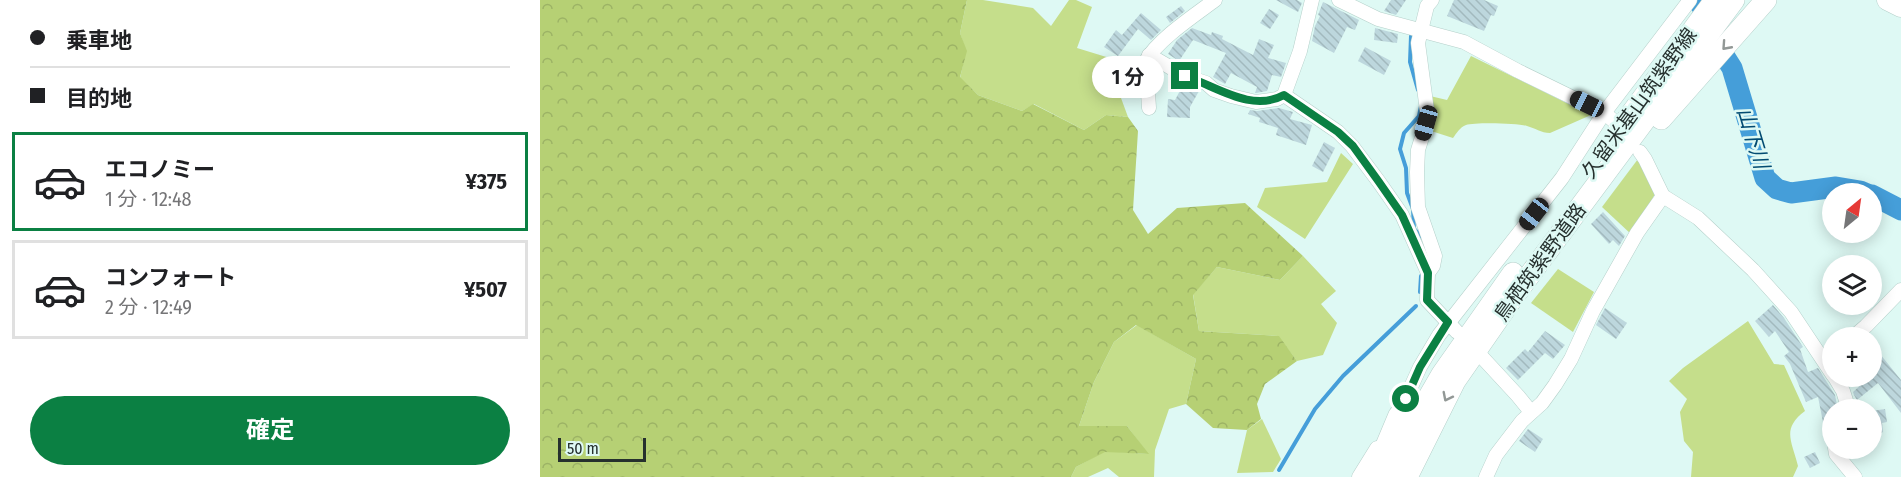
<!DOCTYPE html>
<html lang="ja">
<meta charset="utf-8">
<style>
body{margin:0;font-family:"Fira Sans Condensed","Noto Sans JP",sans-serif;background:#f6f6f6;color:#202124;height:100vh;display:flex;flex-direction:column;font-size:22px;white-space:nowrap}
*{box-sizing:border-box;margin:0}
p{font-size:20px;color:#757577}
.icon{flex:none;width:33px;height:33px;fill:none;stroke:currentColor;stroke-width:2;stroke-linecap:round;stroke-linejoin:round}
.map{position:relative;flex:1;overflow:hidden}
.details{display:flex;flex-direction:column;background:#fff;width:540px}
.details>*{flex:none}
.hud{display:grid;align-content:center;height:132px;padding:0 30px;background:#fff}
.needle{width:39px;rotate:29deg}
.buttons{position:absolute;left:1282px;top:183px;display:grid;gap:12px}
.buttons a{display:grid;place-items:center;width:60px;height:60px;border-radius:50%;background:#fff;box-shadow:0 3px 15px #0003;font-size:30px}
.scale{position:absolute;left:18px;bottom:15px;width:88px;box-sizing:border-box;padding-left:6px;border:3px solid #26302e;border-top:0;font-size:16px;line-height:21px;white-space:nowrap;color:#26302e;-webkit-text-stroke:4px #def9f4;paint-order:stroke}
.end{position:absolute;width:27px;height:27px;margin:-14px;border:8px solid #0b8043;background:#fff;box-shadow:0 0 0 3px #fff}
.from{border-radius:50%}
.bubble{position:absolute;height:42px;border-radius:21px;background:#fff;box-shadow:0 3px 15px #0003;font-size:20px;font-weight:700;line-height:42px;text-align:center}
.car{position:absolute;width:18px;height:36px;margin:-18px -9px;border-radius:8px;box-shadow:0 0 4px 2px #0007;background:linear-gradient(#222 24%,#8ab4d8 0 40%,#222 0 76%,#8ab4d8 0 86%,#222 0)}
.hud b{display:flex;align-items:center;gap:21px;height:57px;font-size:22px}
.hud b+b{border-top:2px solid #e0e0e0}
.hud i{width:15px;height:15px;background:#202124}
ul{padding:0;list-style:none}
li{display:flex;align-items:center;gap:18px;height:99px;margin:0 12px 9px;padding:0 18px;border:3px solid #e0e0e0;border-radius:0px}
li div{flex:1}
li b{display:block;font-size:22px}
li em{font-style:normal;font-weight:700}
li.selected{border-color:#0b8043}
li>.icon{width:54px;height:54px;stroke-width:1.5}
.action{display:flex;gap:12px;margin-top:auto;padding:12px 30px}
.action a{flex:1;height:69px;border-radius:36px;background:#0b8043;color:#fff;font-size:24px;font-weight:700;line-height:69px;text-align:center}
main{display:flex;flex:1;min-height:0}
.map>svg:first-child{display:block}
.grass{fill:#c5de8b}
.forest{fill:url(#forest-crowns)}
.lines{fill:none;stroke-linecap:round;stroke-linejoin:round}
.stream{stroke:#459ed9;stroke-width:4}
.river{stroke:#459ed9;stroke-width:21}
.building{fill:url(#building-back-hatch)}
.street-casing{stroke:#b5d0ca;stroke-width:15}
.secondary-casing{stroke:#b5d0ca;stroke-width:21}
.primary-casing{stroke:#b5d0ca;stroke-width:22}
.street{stroke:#fff;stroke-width:14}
.secondary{stroke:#fff;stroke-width:20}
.primary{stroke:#fff;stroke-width:21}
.oneway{stroke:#929896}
.route{stroke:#0b8043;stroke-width:8}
.labels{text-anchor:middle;stroke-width:5;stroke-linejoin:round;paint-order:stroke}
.street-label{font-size:20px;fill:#26302e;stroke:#def9f4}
.water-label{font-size:21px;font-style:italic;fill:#024b72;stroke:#def9f4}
</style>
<main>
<section class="details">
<div class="hud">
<b><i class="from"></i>乗車地</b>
<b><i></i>目的地</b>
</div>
<ul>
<li class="selected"><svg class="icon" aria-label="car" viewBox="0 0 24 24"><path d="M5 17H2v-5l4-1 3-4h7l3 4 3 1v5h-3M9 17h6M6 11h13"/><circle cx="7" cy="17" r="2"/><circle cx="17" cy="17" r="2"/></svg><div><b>エコノミー</b><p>1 分 · 12:48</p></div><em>¥375</em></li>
<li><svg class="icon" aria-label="car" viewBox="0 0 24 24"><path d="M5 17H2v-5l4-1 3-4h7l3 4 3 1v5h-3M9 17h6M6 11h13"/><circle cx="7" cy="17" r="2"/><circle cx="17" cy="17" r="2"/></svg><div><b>コンフォート</b><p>2 分 · 12:49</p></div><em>¥507</em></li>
</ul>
<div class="action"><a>確定</a></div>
</section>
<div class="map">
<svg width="1361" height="477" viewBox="0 0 1361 477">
<defs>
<pattern id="forest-crowns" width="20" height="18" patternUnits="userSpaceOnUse" patternTransform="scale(1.5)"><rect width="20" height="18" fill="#b6d074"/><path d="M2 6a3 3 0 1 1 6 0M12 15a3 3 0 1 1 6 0" fill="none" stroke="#9cb365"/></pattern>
<pattern id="building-back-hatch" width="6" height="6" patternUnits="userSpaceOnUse" patternTransform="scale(1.5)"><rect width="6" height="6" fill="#bdd7dd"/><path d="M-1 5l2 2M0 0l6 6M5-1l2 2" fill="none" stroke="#a2b9be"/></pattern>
</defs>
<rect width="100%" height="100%" fill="#def9f4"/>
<g class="grass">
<polygon points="427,0 443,0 493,8 511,26 529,0 536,0 552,7 537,48 599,67 602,94 581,98 588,117 566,115 544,130 494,104 482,111 438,95 420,78 426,51 420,33"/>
<path d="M 931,56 L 1051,115 L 1010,133 C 1001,133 995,128 987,126 C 979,123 934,122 926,125 C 920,127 916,134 913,138 L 888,130 L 890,96 L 907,100 Z"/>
<polygon points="801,153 813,164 765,239 717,207 725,188 787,182"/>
<polygon points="1098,159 1115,194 1092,235 1062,207"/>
<polygon points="763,256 796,291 781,304 797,323 783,355 757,361 738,336 659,331 653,294 677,267 740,280"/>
<polygon points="1018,269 1054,292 1033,332 991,303"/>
<path d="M 1208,321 L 1234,364 L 1244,365 L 1265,411 C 1241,429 1252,441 1258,466 L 1253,477 L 1151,477 L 1153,452 L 1144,441 L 1140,412 L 1147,399 L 1129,381 L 1143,368 Z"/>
<polygon points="597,325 656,359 646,404 629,409 615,450 614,477 579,477 568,468 548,477 531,477 536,467 565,451 608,454 587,426 539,426 554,382 574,342"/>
<polygon points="722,419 741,459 733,472 697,473 707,430"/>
</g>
<polygon class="forest" points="0,0 427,0 420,33 427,51 420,77 438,95 482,111 493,104 544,130 566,115 588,117 598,131 593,210 608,234 637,208 705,203 763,256 740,280 677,267 653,295 659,331 739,336 757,361 725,384 717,404 721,419 707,430 673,428 646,404 656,359 596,325 574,342 554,382 539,426 587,426 609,454 565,452 536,467 531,477 0,477"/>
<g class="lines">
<g class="stream">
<polyline points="871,36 870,62 878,90"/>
<polyline points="881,106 879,116 864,133 860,149 866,168 867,193 873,209 874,229 884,239"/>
<polyline points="880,292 881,276"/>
<polyline points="739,470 775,409 803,376 876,306"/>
</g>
<g class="river">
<polyline points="1157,0 1166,12 1180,49 1192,68 1225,178 1237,189 1251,193 1296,187 1320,191 1327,194"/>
<polyline points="1332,195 1361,210"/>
</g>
</g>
<g class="building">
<polygon points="736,0 757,0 762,3 758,12"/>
<polygon points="851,0 866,0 856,15 844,11"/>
<polygon points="914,0 944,0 958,6 954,16 951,15 944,31 907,16"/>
<polygon points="783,2 819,20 815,30 807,27 794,53 772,41 775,26 780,16 778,15"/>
<polygon points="641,6 645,11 630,23 626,17"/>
<polygon points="729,9 739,15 730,29 720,23"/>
<polygon points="601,13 621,30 611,40 598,29 578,56 564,47 576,30 582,35"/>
<polygon points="652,28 671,35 672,32 683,36 682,39 713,55 719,39 734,45 728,58 746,63 741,77 732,75 727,91 716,93 715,93 717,87 691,73 685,84 673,77 686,53 653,40 639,61 628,54 637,40"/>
<polygon points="835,28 858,34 857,43 834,40"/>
<polygon points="825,47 851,61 844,75 818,61"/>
<polygon points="643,85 659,91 650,107 650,118 627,117 628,99 635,100"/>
<polygon points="739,108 753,112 750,119 772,125 766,145 736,135 738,128 719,122 720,118 708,114 710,110 717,111"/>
<polygon points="784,142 795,148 783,172 772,166"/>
<polygon points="1063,212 1085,236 1079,246 1073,240 1069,244 1051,224"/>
<polygon points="1233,305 1244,318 1263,347 1260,349 1268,372 1278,368 1295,395 1298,410 1293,410 1293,420 1284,427 1278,397 1266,402 1250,364 1244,356 1249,352 1235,331 1229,337 1215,321"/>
<polygon points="1065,308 1087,323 1076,339 1056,325"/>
<polygon points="1005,331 1025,345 1013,359 1005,353 978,380 966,368 985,349 988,352"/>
<polygon points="1332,344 1361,380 1361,413 1338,383 1317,400 1314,395 1313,392 1322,384 1317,376 1332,376"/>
<polygon points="1345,409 1347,422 1342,423 1343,432 1332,437 1332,411"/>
<polygon points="988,429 1003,439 995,452 979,441"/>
<polygon points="1275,452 1280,463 1270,468 1264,457"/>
</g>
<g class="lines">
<g class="street-casing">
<g id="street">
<polyline points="799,0 838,19 924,42 978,71 1064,113 1074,121"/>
<polyline points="892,0 887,6 878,43 888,118 878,150 877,172 878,207 895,256 893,266 888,273 887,300 917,332"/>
<polyline points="609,55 645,76 666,83 674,90 691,96 716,102 737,99 744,95 760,51 772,0"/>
<polyline points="744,95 798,132 812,146 839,182 862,215 888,273"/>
<path d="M 609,108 L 606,61 C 617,40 655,15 675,0"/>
<polyline points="1100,152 1105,159 1123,196 1158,218 1213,270 1251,312 1293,375"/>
<polyline points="1312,338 1326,326 1361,290"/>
<polyline points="941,356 978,396 991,412"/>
<polyline points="1294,376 1303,391 1309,410"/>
<polyline points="856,420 880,367 899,335 1022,178 1064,113 1150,0"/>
<polyline points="1295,448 1296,454 1315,477"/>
<polyline points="819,477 837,448"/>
<polyline points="946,477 956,455 982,421 1002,403 1015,385 1031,359 1053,311 1097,233 1123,196"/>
</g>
</g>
<g class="secondary-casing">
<polyline id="secondary" points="1347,0 1361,7"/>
</g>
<g class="primary-casing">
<g id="primary">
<polyline points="1121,119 1226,0"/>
<polyline points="1077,133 1175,0"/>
<polyline points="833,477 859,415"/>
<polyline points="848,477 876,419 902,374 973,273"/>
<polyline points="867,477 915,381 974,296 1194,0"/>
</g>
</g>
<use href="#street" class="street"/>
<use href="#secondary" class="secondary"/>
<use href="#primary" class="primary"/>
</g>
<defs><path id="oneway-chevron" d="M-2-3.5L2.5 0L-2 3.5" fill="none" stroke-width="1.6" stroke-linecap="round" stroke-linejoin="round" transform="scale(1.5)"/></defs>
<g class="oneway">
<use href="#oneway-chevron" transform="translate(1186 46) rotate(132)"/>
<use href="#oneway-chevron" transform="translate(907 397) rotate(117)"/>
</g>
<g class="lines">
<path class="route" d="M 645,76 C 676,86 711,113 744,95 L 798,132 L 813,146 L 839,182 L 862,215 L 888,273 L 887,300 L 908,322 L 880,367 L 866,399"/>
</g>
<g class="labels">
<g class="street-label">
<text transform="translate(1099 103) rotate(-54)" y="7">久留米基山筑紫野線</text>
<text transform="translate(1000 262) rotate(-54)" y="7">鳥栖筑紫野道路</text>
</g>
<g class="water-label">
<text transform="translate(1213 138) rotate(73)" y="7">山下川</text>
</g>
</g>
</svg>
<div class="buttons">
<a><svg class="needle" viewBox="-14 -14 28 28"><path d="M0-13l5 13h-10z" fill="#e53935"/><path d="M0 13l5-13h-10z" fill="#757577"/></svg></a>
<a><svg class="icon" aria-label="layers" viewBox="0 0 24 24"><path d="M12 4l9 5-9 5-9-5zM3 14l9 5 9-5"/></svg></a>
<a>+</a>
<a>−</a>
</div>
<div class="scale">50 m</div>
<i class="end from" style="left:866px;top:399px"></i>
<i class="end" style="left:645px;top:76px"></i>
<div class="bubble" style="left:552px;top:56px;width:72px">1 分</div>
<i class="car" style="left:1047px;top:104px;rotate:296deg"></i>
<i class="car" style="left:886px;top:123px;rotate:196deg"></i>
<i class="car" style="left:994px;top:214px;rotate:218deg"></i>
</div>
</main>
